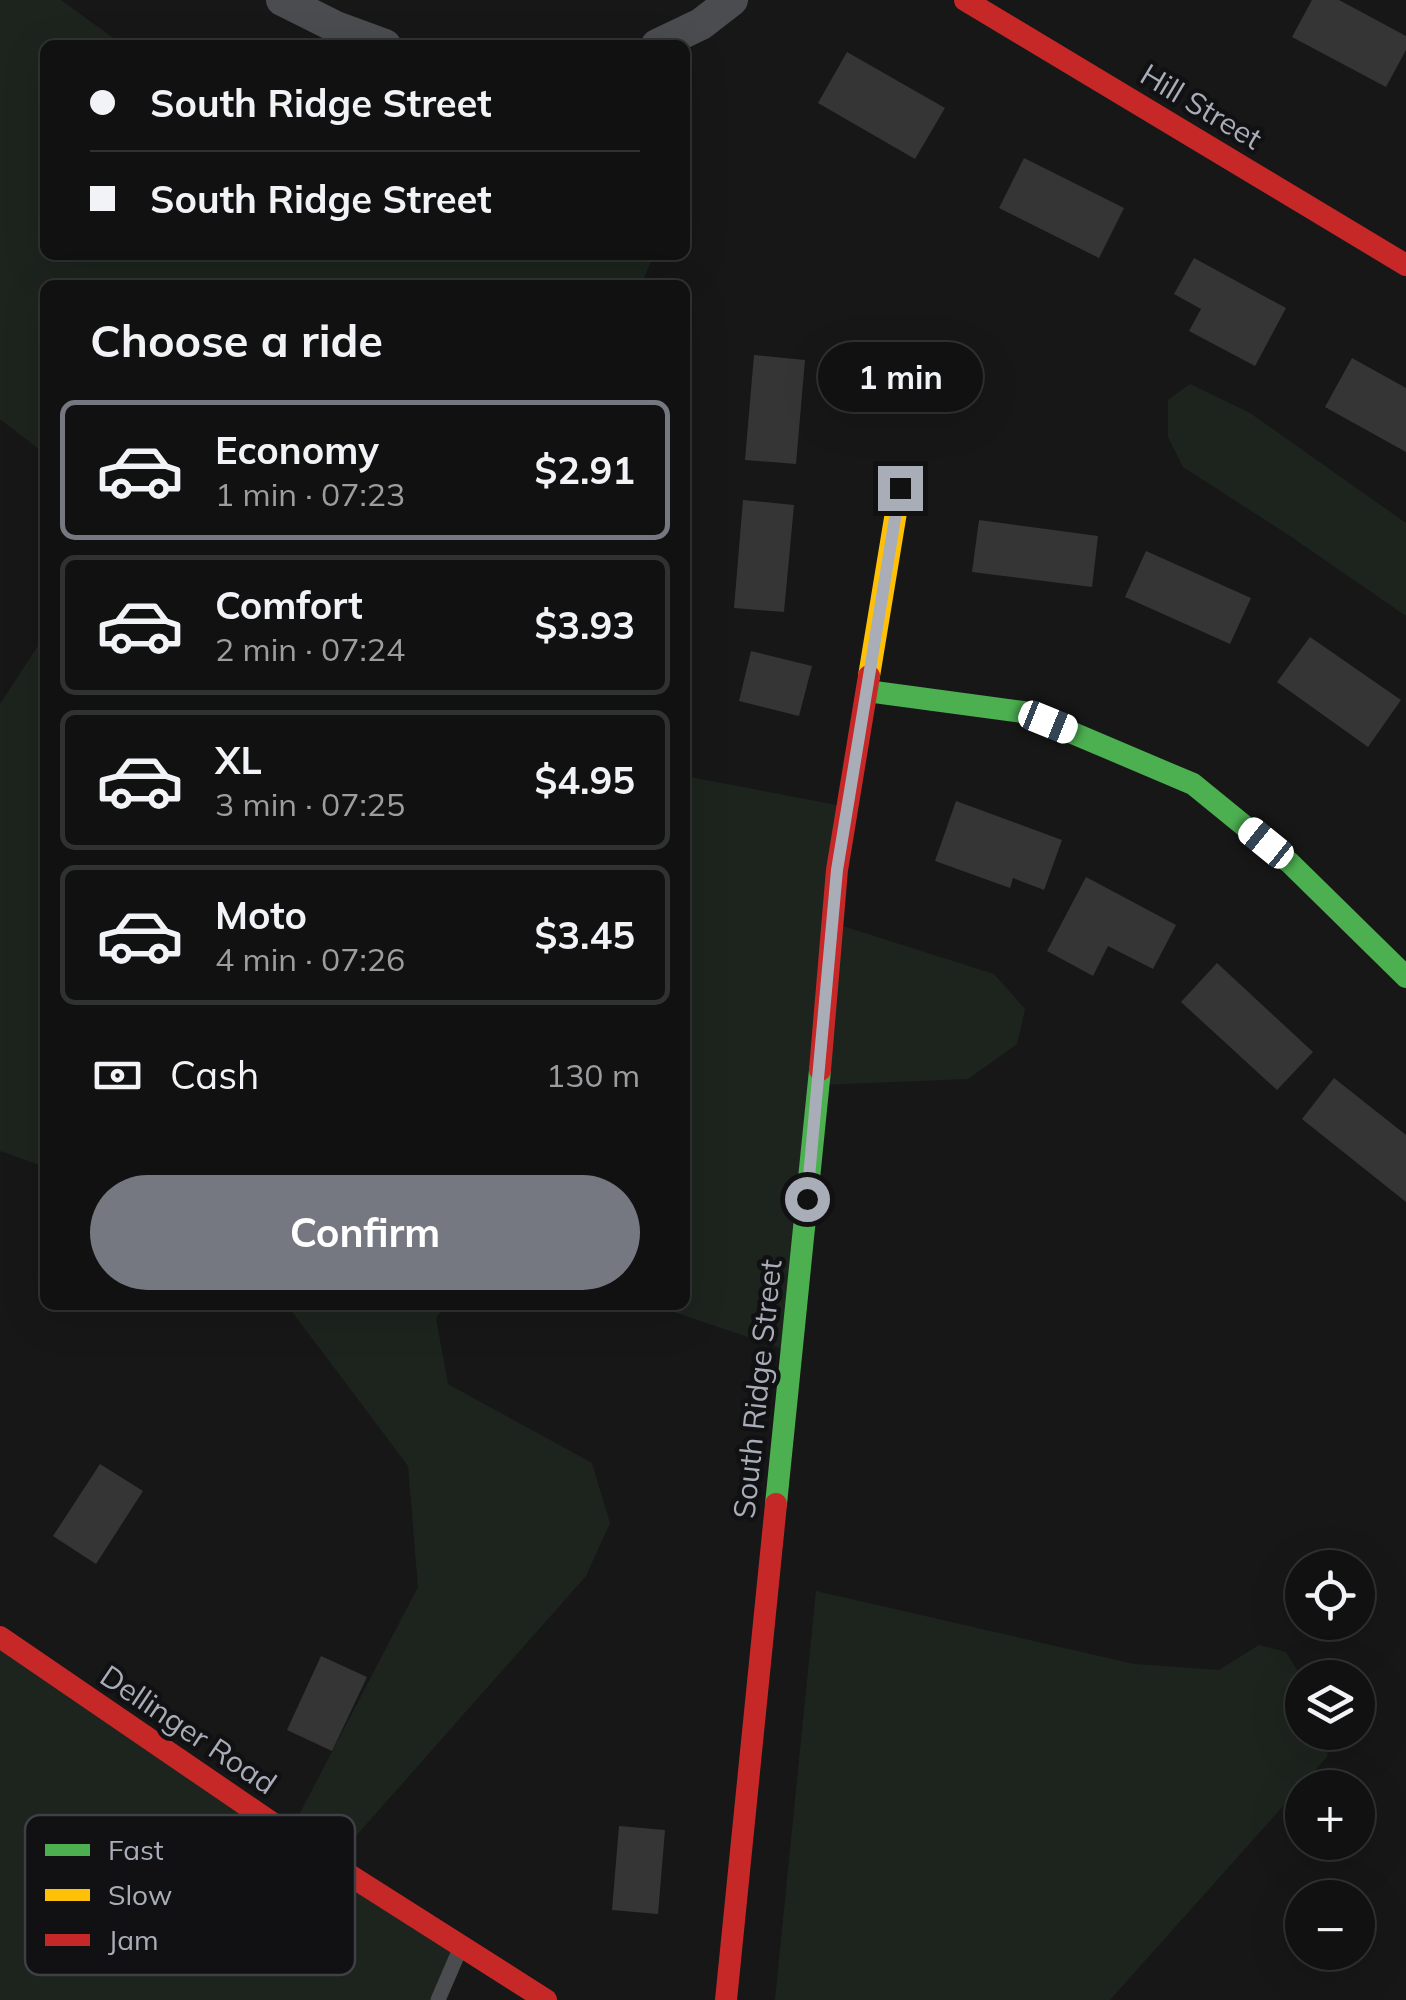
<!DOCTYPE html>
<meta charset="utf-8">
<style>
body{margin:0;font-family:Mulish,sans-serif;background:#1a1a1a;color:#f1f3f6;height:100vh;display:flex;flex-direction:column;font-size:38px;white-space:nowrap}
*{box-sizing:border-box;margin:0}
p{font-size:32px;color:#9c9d9f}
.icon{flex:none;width:55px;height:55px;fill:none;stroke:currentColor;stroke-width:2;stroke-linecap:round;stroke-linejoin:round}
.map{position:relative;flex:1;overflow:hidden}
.panel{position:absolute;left:40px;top:280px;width:650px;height:1030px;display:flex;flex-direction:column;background:#111;border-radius:15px;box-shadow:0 10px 40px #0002,0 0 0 2px #303131}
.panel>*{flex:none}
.guide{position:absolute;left:40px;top:40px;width:650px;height:220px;border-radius:15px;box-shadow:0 10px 40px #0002,0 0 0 2px #303131;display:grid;align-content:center;height:220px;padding:0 50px;background:#111}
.tools{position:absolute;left:1285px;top:1550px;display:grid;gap:20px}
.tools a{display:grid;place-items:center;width:90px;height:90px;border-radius:50%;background:#111;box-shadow:0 10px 40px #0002,0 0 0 2px #303131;font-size:50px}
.end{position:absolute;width:45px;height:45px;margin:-22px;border:12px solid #a8adb8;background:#111;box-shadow:0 0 0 5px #111}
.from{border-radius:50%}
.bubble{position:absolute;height:70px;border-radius:35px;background:#111;box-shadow:0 10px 40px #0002,0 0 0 2px #303131;font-size:32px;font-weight:700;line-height:70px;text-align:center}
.car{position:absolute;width:30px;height:60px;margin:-30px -15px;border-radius:12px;box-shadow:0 0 8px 2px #0007;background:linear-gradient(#fff 24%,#345 0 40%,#fff 0 76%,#345 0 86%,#fff 0)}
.guide b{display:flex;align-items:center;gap:35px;height:95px;font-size:38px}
.guide b+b{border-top:2px solid #303131}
.guide i{width:25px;height:25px;background:#f1f3f6}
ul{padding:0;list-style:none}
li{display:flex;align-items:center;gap:30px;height:140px;margin:0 20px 15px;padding:0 30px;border:5px solid #303131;border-radius:15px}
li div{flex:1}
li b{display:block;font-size:38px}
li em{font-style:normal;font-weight:700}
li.on{border-color:#757880}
li>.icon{width:90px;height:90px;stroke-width:1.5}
h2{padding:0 50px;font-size:45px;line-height:120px}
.pay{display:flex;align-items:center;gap:25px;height:110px;padding:0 50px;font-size:38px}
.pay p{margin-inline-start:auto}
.cta{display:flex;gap:20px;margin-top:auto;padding:20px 50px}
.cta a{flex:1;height:115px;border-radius:60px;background:#757880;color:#fff;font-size:40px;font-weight:700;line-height:115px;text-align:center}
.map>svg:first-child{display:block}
.green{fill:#1d241e}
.building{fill:#353536}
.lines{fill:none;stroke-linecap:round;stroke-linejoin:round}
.lane{stroke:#4b4c50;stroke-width:15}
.street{stroke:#4b4c50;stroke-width:32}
.fast{stroke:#4caf50;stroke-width:22}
.slow{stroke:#ffc107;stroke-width:22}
.jam{stroke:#c62828;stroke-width:22}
.route{stroke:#a8adb8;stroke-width:12}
.labels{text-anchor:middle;stroke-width:9;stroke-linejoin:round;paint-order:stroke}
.street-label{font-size:30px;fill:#a8adb8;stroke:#111113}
.key{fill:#111113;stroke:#3e4045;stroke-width:2.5}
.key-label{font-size:28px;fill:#a8adb8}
</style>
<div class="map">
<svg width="1406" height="2000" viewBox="0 0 1406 2000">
<rect width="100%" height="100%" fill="#171717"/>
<g class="green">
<polygon points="0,0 61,0 123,45 45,45 45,255 654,255 641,285 45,285 45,454 0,419"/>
<polygon points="1190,384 1250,413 1406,523 1406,616 1287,534 1183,467 1168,437 1168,400"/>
<polygon points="45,635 45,1167 0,1151 0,704"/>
<polygon points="685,776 847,807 833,923 994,974 1025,1009 1017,1044 968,1079 819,1085 792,1352 653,1305 685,1305"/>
<polygon points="287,1305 446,1305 436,1318 448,1384 592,1463 610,1523 586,1576 332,1863 462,1945 438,2000 0,2000 0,1637 289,1834 418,1587 408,1466"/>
<polygon points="816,1591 1134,1664 1219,1670 1259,1645 1286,1652 1302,1678 1302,1732 1330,1733 1327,1757 1110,2000 775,2000"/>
</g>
<g class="building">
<polygon points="1312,0 1339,0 1406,36 1406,50 1386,87 1292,37"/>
<polygon points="847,52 945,108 915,159 818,103"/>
<polygon points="1024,158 1124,208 1099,258 999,208"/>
<polygon points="1194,258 1286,308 1255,366 1189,331 1201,309 1174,294"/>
<polygon points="754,355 805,360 796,464 745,460"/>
<polygon points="1352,358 1406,388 1406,452 1325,407"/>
<polygon points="743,500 794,505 784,612 734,608"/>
<polygon points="979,520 1098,536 1092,587 972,572"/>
<polygon points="1146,551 1251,598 1230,644 1125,597"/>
<polygon points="1310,637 1401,700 1368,747 1277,682"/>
<polygon points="751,651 812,666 799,716 739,701"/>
<polygon points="956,801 1062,840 1044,890 1013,878 1010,888 935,861"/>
<polygon points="1086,877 1176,925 1153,969 1108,946 1093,976 1047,951"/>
<polygon points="1217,963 1313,1052 1277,1090 1181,1002"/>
<polygon points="1334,1078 1406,1135 1406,1202 1302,1119"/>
<polygon points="100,1464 143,1491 96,1564 53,1536"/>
<polygon points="321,1656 367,1677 332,1751 287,1730"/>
<polygon points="619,1826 665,1830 658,1914 612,1910"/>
</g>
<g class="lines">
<polyline class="lane" points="438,2000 460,1949"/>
<g class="street">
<polyline points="282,0 336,27 385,45"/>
<polyline points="657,45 701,24 732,0"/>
</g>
<g class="fast">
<polyline points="867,691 1023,712 1193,784 1290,863 1406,977"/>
<polyline points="776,1504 820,1070"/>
</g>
<polyline class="slow" points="869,676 900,488"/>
<g class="jam">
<polyline points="965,0 1406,265"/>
<polyline points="820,1070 837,870 869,676"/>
<polyline points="0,1637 332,1864 546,2000"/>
<polyline points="726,2000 776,1504"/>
</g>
</g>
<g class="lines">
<polyline class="route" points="807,1199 837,870 900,488"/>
</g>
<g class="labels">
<g class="street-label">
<text transform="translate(1201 107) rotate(31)" y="10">Hill Street</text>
<text transform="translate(758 1389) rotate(-84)" y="10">South Ridge Street</text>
<text transform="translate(188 1730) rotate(34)" y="10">Dellinger Road</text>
</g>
</g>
<rect x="25" y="1815" width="330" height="160" rx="15" class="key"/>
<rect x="45" y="1844" width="45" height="12" fill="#4caf50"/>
<rect x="45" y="1889" width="45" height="12" fill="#ffc107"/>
<rect x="45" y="1934" width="45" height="12" fill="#c62828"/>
<g class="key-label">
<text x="108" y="1860">Fast</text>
<text x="108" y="1905">Slow</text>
<text x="108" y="1950">Jam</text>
</g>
</svg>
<div class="tools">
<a><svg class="icon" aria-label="locate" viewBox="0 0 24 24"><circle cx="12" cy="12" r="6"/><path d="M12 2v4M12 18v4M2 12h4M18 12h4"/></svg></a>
<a><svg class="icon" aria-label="layers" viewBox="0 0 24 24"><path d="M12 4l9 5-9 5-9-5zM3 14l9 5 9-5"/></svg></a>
<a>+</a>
<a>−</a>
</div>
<i class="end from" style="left:807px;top:1199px"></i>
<i class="end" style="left:900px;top:488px"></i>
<div class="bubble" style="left:818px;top:342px;width:165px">1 min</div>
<i class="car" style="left:1048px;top:722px;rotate:112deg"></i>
<i class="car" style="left:1266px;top:843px;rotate:309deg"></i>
<div class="guide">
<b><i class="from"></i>South Ridge Street</b>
<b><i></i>South Ridge Street</b>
</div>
<section class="panel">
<h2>Choose a ride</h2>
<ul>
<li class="on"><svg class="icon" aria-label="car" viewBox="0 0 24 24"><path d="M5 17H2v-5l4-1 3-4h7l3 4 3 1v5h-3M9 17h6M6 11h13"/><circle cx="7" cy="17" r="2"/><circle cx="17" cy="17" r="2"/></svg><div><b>Economy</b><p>1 min · 07:23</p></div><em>$2.91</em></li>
<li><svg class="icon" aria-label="car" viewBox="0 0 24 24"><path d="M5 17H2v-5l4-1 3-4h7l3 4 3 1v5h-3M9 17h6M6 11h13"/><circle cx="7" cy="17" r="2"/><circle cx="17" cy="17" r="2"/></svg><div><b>Comfort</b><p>2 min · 07:24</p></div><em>$3.93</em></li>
<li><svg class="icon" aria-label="car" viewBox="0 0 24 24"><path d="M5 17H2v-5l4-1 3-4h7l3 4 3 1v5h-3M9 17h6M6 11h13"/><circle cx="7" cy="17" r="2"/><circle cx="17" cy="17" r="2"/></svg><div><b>XL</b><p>3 min · 07:25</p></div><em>$4.95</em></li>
<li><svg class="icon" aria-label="car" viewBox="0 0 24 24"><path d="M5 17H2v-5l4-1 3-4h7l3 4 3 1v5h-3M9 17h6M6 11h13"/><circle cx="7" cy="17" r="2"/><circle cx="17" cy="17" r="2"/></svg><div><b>Moto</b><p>4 min · 07:26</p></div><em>$3.45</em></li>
</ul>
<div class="pay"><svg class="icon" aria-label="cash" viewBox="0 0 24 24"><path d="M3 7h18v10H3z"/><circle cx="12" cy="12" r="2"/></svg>Cash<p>130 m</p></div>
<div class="cta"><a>Confirm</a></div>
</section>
</div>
